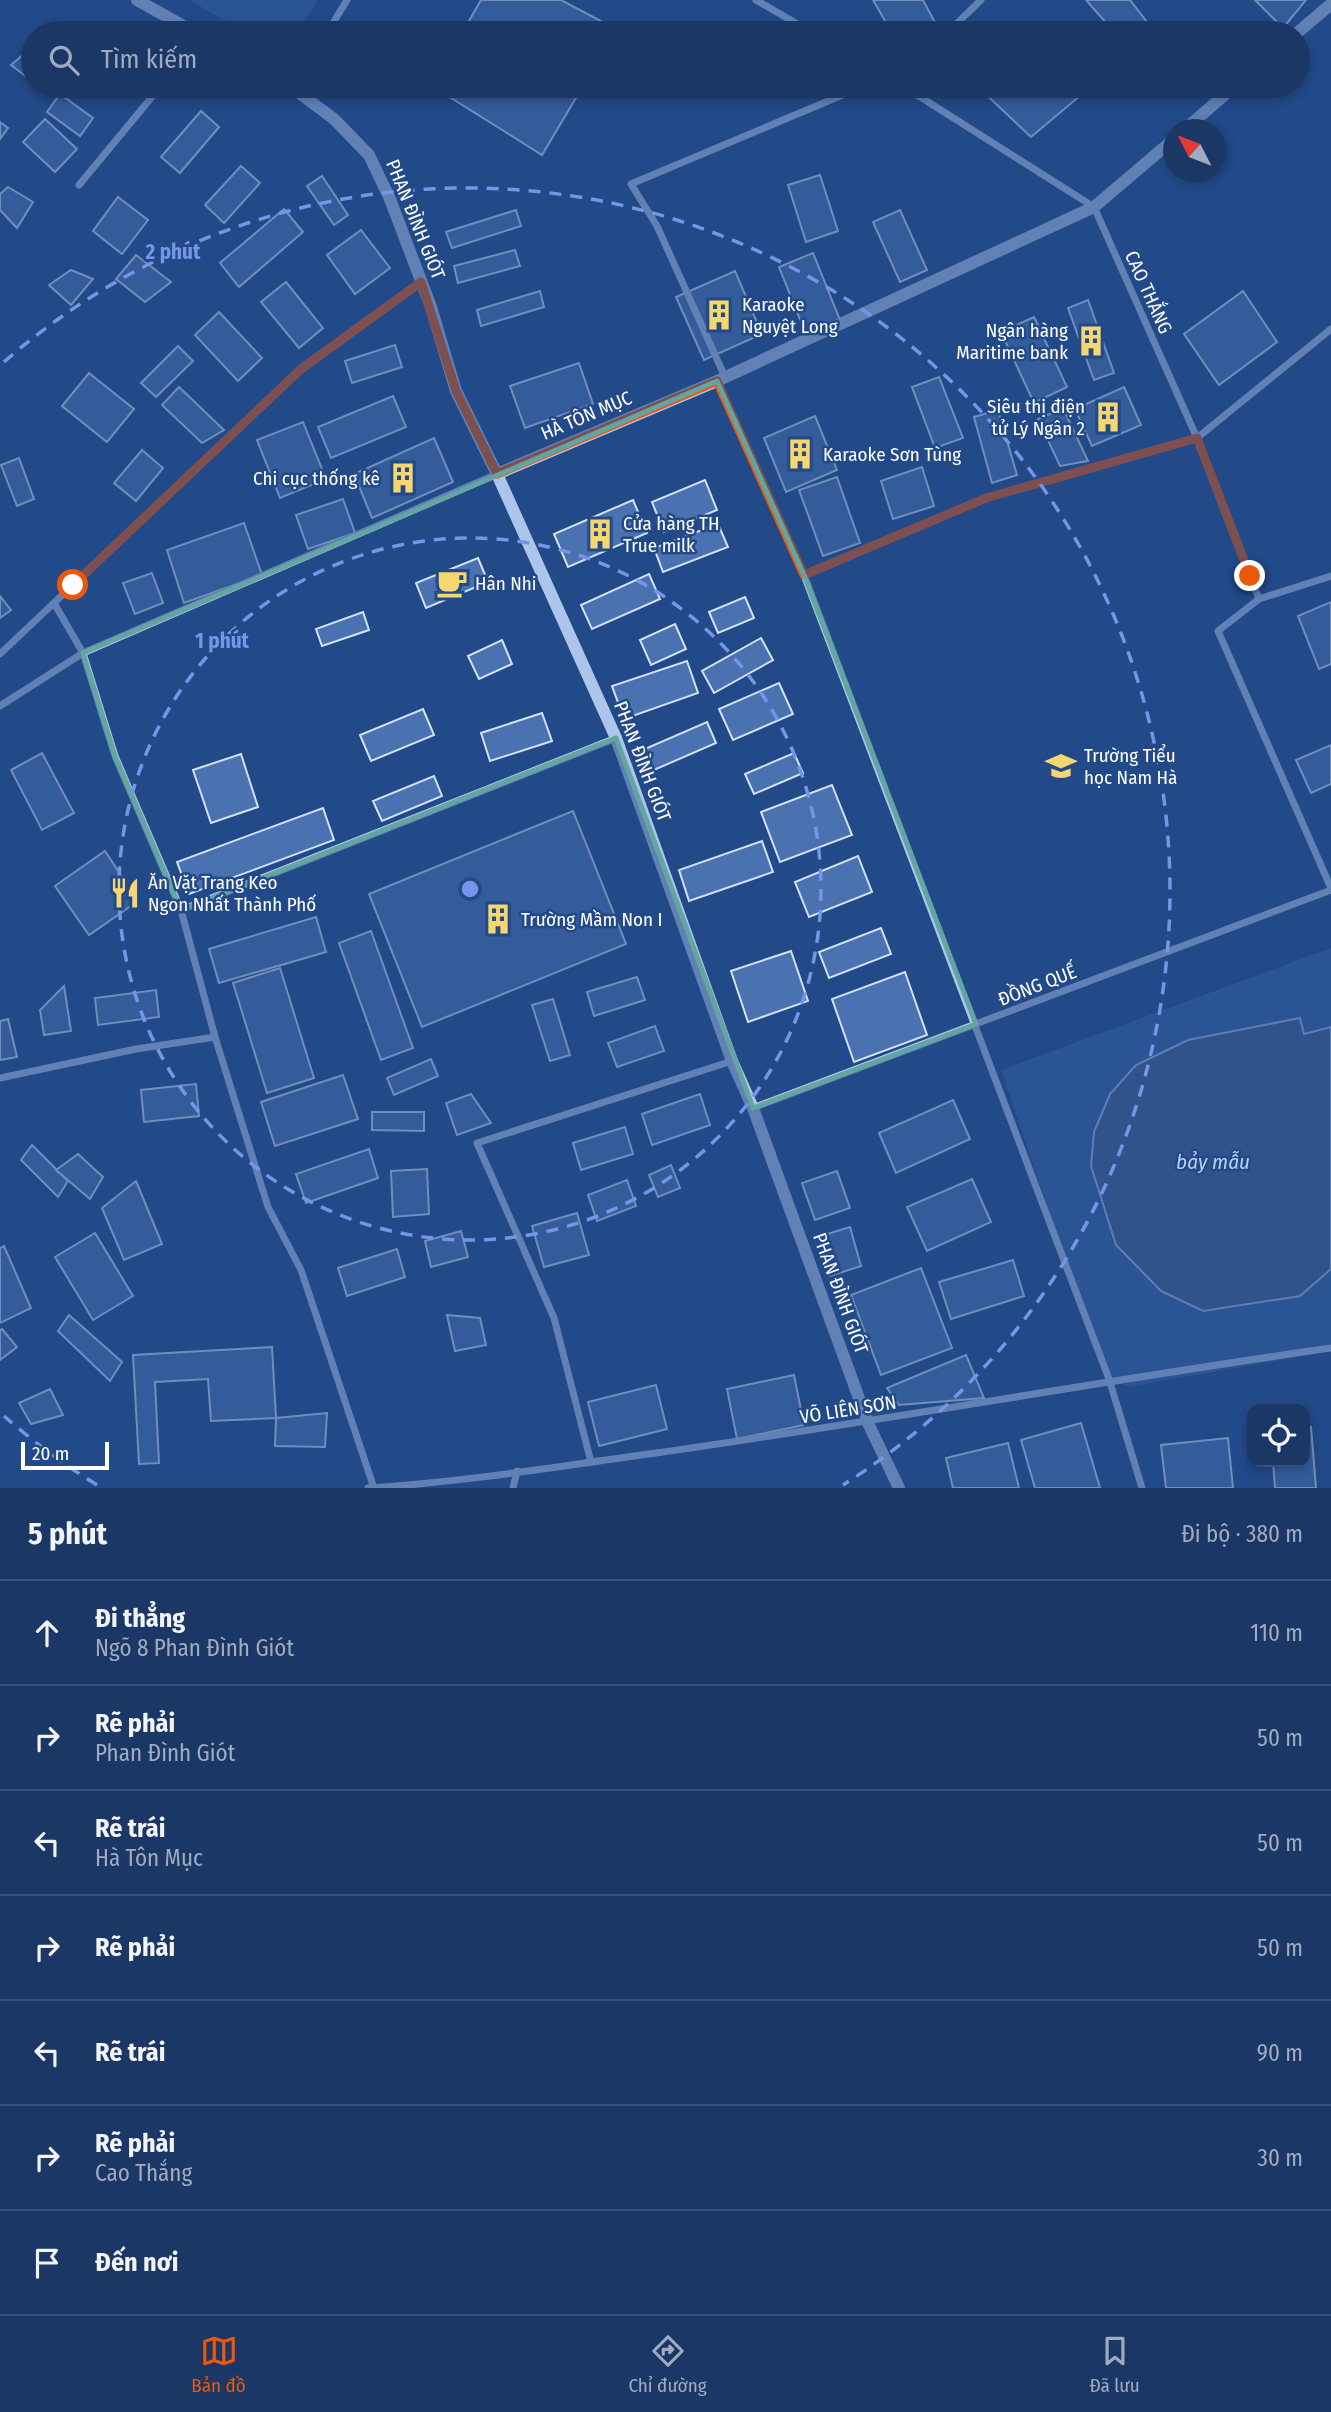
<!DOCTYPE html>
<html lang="vi">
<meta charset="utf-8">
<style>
body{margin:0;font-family:"Fira Sans Condensed",sans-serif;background:#233f6c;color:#f1f3f6}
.controls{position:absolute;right:21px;bottom:21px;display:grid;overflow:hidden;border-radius:14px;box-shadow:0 4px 10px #0003}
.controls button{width:63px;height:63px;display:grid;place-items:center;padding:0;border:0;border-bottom:2px solid #38517a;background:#1a3766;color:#f1f3f6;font:35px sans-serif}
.compass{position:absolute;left:1163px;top:119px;width:63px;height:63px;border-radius:50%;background:#1a3766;box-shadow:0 4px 10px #0003;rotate:312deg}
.scale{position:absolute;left:21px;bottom:18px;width:88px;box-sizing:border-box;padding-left:7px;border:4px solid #fff;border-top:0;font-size:19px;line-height:24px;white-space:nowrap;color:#fff;-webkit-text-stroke:5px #224988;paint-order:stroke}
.stop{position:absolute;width:21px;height:21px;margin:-16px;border:5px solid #ea580c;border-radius:50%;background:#fff}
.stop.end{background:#ea580c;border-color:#fff;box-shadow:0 2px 7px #0008}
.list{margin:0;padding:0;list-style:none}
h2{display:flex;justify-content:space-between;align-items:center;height:91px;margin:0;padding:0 28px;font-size:30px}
h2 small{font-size:23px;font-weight:400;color:#9facbf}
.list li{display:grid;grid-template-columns:46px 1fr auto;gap:21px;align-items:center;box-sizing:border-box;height:105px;padding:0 28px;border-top:2px solid #38517a}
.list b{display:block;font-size:26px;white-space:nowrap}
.list p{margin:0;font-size:23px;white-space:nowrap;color:#9facbf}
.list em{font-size:23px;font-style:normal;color:#9facbf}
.icon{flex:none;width:38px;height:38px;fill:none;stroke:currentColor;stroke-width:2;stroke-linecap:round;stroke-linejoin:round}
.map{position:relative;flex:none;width:1331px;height:1488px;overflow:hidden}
.search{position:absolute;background:#1a3766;box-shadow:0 4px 10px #0003;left:21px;right:21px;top:21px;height:77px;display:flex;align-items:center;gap:18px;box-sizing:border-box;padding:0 24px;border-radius:38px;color:#9facbf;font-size:26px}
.sheet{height:826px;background:#1a3766}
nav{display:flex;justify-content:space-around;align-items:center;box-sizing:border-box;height:98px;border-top:2px solid #38517a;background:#1a3766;font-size:19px;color:#9facbf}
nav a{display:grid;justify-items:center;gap:4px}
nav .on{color:#ea580c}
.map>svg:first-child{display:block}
</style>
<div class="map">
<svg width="1331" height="1488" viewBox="0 0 1331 1488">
<rect width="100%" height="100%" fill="#224988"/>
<!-- green -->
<g fill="#3662a5">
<path d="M189,0H317L298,33H247Z"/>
<path d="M1331,948V1351L1129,1387L1106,1378L1001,1070Z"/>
</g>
<!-- water -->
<path fill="#44608e" stroke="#a1bfeb" stroke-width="2" d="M1300,1018L1304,1034L1331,1027V1269L1300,1296L1203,1311L1161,1291L1116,1245L1091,1166L1094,1132L1110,1094L1136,1065L1188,1040Z"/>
<!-- building -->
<g fill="#4a72b0" stroke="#d1e1f8" stroke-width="2">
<path d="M481,0H561L616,29L614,33H462Z"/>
<path d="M873,0H923L940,32L892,33Z"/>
<path d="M1086,0H1130L1154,31L1115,33Z"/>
<path d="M1255,0H1306L1283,28Z"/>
<path d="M32,47H33V82L11,65Z"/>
<path d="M432,86H583L542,155Z"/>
<path d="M977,86H1072L1081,95L1031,137Z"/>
<path d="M60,94L93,118L80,136L47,112Z"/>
<path d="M201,111L219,127L180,173L161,157Z"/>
<path d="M45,119L77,149L55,172L23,142Z"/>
<path d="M0,122L8,128L0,139Z"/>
<path d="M241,166L260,183L224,223L205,205Z"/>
<path d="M820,175L838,231L806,242L788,185Z"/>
<path d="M322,176L348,215L334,225L307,186Z"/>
<path d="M8,187L33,202L17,228L0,210V194Z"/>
<path d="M118,197L148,220L122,254L93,231Z"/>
<path d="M284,209L303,232L239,287L220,263Z"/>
<path d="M516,210L521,226L452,248L446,232Z"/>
<path d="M900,210L927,270L900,282L873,222Z"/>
<path d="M361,230L390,268L355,294L327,255Z"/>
<path d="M515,250L520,266L458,283L454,266Z"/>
<path d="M813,253L840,320L806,334L779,267Z"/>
<path d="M136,255L171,282L145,302L116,279Z"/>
<path d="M71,270L93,279L71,305L49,285Z"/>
<path d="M735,271L762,334L704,360L676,297Z"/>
<path d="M286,282L323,328L299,348L261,302Z"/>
<path d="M540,291L544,307L481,326L477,310Z"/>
<path d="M1243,291L1277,342L1219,385L1184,334Z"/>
<path d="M1088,300L1114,373L1094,380L1068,308Z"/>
<path d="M219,312L262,358L238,381L195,335Z"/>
<path d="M1034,317L1067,387L1034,403L1001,332Z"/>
<path d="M395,345L402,367L352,383L345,361Z"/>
<path d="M178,346L193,361L156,397L141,383Z"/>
<path d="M579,363L593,404L525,428L510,386Z"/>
<path d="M89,373L134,409L107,442L62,406Z"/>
<path d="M939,377L963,438L935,448L912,387Z"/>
<path d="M179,387L224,430L202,443L162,405Z"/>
<path d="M1124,387L1141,425L1092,446L1075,409Z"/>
<path d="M393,396L406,427L331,458L318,427Z"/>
<path d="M1063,408L1088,461L1060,466L1038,419Z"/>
<path d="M998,410L1017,475L992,483L974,417Z"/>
<path d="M815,416L837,470L786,492L764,438Z"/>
<path d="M303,422L326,479L280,498L257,440Z"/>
<path d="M434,438L453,482L372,518L354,474Z"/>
<path d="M142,450L163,468L136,501L114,483Z"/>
<path d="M19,458L34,499L17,506L1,465Z"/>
<path d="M922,467L934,506L893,519L881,481Z"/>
<path d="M837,477L860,543L823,556L799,490Z"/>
<path d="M705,480L717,510L664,532L652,502Z"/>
<path d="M343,499L355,533L308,549L296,515Z"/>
<path d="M633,500L647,533L568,567L554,534Z"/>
<path d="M244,523L262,575L184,603L167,550Z"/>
<path d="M718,524L728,547L663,572L654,548Z"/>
<path d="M478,558L488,582L426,608L416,583Z"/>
<path d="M152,573L163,603L135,614L123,583Z"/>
<path d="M649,574L660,599L592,629L581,605Z"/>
<path d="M0,596L11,610L0,618Z"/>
<path d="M745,597L754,618L718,633L709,612Z"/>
<path d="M1331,602V664L1319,669L1298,616Z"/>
<path d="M363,612L369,630L322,646L316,629Z"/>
<path d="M675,624L686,649L651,665L640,640Z"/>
<path d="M761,638L773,660L714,693L702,671Z"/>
<path d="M502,640L512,664L479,679L468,656Z"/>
<path d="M687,661L698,693L624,719L612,686Z"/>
<path d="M779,683L793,714L733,740L719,709Z"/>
<path d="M423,709L434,735L371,761L360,735Z"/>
<path d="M542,713L552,741L490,761L481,733Z"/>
<path d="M707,722L716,743L647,773L638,752Z"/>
<path d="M1331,745V784L1311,793L1296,760Z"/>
<path d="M42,753L74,813L42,830L11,770Z"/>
<path d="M794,753L803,773L754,794L745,774Z"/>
<path d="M241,754L258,807L211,823L193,770Z"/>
<path d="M434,776L442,796L382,821L373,801Z"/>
<path d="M832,785L852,835L780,862L761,812Z"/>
<path d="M323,808L334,840L189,894L177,862Z"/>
<path d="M573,811L626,944L422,1027L369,894Z"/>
<path d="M762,841L773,872L689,901L679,870Z"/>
<path d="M105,851L138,901L89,935L55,886Z"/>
<path d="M858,856L872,892L809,917L795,882Z"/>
<path d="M316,917L326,952L219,983L209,949Z"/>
<path d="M881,928L891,954L829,978L819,952Z"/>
<path d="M371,931L413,1048L381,1060L339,943Z"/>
<path d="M791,951L808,1001L748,1022L731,971Z"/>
<path d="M280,968L314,1078L267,1093L233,983Z"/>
<path d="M905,972L927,1035L854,1062L832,999Z"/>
<path d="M637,977L645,1000L594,1016L587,992Z"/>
<path d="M64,986L71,1031L44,1035L40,1010Z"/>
<path d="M156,990L159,1017L98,1025L95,998Z"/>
<path d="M553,999L570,1055L550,1061L532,1005Z"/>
<path d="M8,1019L17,1057L0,1060V1021Z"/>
<path d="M655,1026L664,1051L617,1067L608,1043Z"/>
<path d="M431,1059L438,1076L394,1095L387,1078Z"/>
<path d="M343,1075L358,1119L275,1146L261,1102Z"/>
<path d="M196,1084L199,1116L144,1122L141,1090Z"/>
<path d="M471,1094L491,1123L457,1135L446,1103Z"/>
<path d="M700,1094L710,1125L652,1145L642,1114Z"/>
<path d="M953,1100L970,1139L896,1173L879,1133Z"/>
<path d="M372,1112H424V1131L372,1130Z"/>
<path d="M625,1127L633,1154L581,1170L573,1143Z"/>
<path d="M32,1145L68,1181L58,1197L21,1160Z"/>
<path d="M369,1149L378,1178L306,1203L296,1174Z"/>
<path d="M78,1154L103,1177L90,1199L56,1170Z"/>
<path d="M671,1165L680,1188L658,1197L649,1175Z"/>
<path d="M427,1169L429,1214L393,1217L391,1171Z"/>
<path d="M837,1171L850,1208L815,1220L802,1183Z"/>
<path d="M972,1179L991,1222L927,1251L907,1207Z"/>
<path d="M627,1180L636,1206L597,1221L588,1195Z"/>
<path d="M136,1181L162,1244L124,1260L102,1208Z"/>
<path d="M577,1213L589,1255L544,1267L532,1226Z"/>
<path d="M850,1227L861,1266L830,1276L818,1237Z"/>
<path d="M461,1231L468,1257L431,1267L425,1241Z"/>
<path d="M95,1233L133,1296L93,1320L55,1257Z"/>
<path d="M4,1246L31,1308L0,1323V1248Z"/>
<path d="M397,1249L405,1277L347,1296L338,1268Z"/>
<path d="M1013,1260L1024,1296L951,1319L939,1282Z"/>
<path d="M921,1268L952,1348L881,1375L851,1295Z"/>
<path d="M69,1315L122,1362L110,1381L58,1331Z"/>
<path d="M447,1315L480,1318L486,1345L455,1351Z"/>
<path d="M2,1329L17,1347L0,1360V1330Z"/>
<path d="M272,1347L276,1418L211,1421L208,1379L155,1382L159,1463L139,1464L133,1355Z"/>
<path d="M966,1355L984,1398L899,1405L887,1388Z"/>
<path d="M794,1375L804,1425L737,1439L727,1389Z"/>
<path d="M656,1385L667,1429L599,1446L588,1402Z"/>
<path d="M50,1389L63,1415L31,1424L19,1403Z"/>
<path d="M327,1413L325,1447L275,1446L276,1418Z"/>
<path d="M1081,1423L1100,1488H1035L1021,1440Z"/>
<path d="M1311,1427L1316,1488H1275L1273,1462H1305V1428Z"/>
<path d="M1228,1438L1233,1488H1166L1161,1445Z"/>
<path d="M1008,1443L1019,1488H953L946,1458Z"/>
</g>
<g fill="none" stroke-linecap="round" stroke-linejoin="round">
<!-- minor -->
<g stroke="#adc5ea" stroke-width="7">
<path d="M756,0L813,33"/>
<path d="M327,33L347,0"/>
<path d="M947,33L981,0"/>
<path d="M903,86L1094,207L1197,438L1259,599"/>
<path d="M79,185L161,86"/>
<path d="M725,377L657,226L631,184L864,86"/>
<path d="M717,381L804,575L1109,1379L1142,1488"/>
<path d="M804,575L986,498L1197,438L1331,329"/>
<path d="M1331,576L1259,599L1218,631L1331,888"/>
<path d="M54,603L83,653L115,756L181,910L215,1037L268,1207L301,1270L374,1488"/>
<path d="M0,654L301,369L421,282"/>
<path d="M0,706L83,653L497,474"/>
<path d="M181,910L616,738"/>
<path d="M0,1078L136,1049L215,1037"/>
<path d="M753,1108L1331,890"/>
<path d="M591,1462L554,1318L477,1143L732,1061"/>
<path d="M368,1488C464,1482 561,1466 656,1453C882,1421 1106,1380 1331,1348"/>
<path d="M513,1488L517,1471"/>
</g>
<!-- tertiary -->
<g stroke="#adc5ea" stroke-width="12">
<path d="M137,0L196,33"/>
<path d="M1297,33L1331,4"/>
<path d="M290,86L334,119L369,155L390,199L431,307L456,391L497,474L616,738L732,1061L753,1108L868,1423L899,1488"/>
<path d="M1184,130L1235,86"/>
<path d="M497,474L717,381L1094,207L1174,139"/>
</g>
</g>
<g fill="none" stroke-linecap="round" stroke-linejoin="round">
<!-- route -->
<path stroke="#ea580c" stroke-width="9" d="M73,585L301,369L421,282L456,391L497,474L717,381L804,575L986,498L1197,438L1250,576"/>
</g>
<!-- marked area -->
<path d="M0 0H1331V1488H0ZM717,381L804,575L976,1024L753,1108L616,738L181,910L115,756L83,653Z" fill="#224988" fill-opacity=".55" fill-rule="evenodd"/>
<path fill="none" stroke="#63a6a1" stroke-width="5" stroke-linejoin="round" d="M717,381L804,575L976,1024L753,1108L616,738L181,910L115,756L83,653Z"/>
<!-- distance rings -->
<g fill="none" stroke="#7795e8" stroke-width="3.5" stroke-dasharray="12 9">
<circle cx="470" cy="889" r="351"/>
<path d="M97 1485A703 703 0 0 1 4 1416M4 362A703 703 0 1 1 843 1485"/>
</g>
<!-- icons -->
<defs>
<g id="building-bare" transform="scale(2.415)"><path d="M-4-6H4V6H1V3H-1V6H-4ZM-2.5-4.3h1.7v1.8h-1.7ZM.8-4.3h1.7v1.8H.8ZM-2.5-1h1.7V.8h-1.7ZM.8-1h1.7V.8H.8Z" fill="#f6d76f" stroke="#224988" stroke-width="2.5" paint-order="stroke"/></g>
<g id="cafe-bare" transform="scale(2.415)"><path d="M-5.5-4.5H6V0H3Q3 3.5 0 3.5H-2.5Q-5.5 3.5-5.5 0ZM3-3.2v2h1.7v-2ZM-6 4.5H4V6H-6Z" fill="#f6d76f" stroke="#224988" stroke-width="2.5" paint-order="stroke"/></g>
<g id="school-bare" transform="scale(2.415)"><path d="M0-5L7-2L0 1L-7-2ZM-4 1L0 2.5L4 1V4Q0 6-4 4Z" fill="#f6d76f" stroke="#224988" stroke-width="2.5" paint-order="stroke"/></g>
<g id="restaurant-bare" transform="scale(2.415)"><path d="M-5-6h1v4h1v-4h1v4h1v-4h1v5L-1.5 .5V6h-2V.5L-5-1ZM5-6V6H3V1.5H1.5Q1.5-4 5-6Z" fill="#f6d76f" stroke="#224988" stroke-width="2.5" paint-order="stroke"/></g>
</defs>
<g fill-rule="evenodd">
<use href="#building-bare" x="719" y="315"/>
<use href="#building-bare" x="1091" y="341"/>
<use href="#building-bare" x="1108" y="417"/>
<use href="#building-bare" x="800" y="454"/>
<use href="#building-bare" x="403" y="478"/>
<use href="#building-bare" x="600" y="534"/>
<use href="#cafe-bare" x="452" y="583"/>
<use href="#school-bare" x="1061" y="766"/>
<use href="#restaurant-bare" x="125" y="893"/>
<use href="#building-bare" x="498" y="919"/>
</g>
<g text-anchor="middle" stroke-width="5" stroke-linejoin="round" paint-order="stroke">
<!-- street labels -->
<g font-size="19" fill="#fff" stroke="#224988">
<text transform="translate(416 219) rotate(68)" y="7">PHAN ĐÌNH GIÓT</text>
<text transform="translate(1149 292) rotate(66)" y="7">CAO THẮNG</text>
<text transform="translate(586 415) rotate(-23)" y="7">HÀ TÔN MỤC</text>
<text transform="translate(643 761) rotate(69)" y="7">PHAN ĐÌNH GIÓT</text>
<text transform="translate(1037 985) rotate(-21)" y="7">ĐỒNG QUẾ</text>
<text transform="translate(841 1293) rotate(70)" y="7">PHAN ĐÌNH GIÓT</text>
<text transform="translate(848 1409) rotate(-9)" y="7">VÕ LIÊN SƠN</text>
</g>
<!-- poi labels -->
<g font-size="19" fill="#fff" stroke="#224988" text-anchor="start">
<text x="742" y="311">Karaoke<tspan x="742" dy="22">Nguyệt Long</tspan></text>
<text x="1068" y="337" text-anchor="end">Ngân hàng<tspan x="1068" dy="22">Maritime bank</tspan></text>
<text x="1085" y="413" text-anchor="end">Siêu thị điện<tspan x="1085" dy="22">tử Lý Ngân 2</tspan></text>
<text x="823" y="461">Karaoke Sơn Tùng</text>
<text x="380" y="485" text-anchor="end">Chi cục thống kê</text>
<text x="623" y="530">Cửa hàng TH<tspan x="623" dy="22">True milk</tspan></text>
<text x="475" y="590">Hân Nhi</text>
<text x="1084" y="762">Trường Tiểu<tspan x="1084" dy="22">học Nam Hà</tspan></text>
<text x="148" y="889">Ăn Vặt Trang Keo<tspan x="148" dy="22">Ngon Nhất Thành Phố</tspan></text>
<text x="521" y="926">Trường Mầm Non I</text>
</g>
<!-- water labels -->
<g font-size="21" font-style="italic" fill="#b9cff1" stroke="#224988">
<text x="1213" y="1169">bảy mẫu</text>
</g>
</g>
<circle cx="470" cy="889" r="10" fill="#7795e8" stroke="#224988" stroke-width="3.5"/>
<g font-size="21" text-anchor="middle" font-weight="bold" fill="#7795e8" stroke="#224988" stroke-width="5" stroke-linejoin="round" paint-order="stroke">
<text x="173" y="259">2 phút</text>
<text x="222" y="648">1 phút</text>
</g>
</svg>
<div class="controls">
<button><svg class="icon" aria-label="locate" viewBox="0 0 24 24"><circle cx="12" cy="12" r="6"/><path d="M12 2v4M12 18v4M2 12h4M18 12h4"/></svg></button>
</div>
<svg class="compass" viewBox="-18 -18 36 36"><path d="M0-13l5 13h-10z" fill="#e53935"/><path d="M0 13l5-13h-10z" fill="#9facbf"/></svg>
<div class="scale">20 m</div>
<div class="stop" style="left:73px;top:585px"></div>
<div class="stop end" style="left:1250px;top:576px"></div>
<div class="search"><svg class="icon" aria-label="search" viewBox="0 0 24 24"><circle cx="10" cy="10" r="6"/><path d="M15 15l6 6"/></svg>Tìm kiếm</div>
</div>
<section class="sheet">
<h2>5 phút<small>Đi bộ · 380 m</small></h2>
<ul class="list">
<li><svg class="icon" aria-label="ahead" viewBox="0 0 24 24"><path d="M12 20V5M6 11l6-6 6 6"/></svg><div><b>Đi thẳng</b><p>Ngõ 8 Phan Đình Giót</p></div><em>110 m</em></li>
<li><svg class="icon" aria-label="right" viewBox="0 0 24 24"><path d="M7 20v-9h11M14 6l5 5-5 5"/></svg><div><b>Rẽ phải</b><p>Phan Đình Giót</p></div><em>50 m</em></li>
<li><svg class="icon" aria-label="left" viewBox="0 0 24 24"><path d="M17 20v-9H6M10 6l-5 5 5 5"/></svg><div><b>Rẽ trái</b><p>Hà Tôn Mục</p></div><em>50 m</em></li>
<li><svg class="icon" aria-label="right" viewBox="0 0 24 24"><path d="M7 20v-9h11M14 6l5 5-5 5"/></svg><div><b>Rẽ phải</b></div><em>50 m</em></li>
<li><svg class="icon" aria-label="left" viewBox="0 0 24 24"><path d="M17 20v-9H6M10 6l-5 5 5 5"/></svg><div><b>Rẽ trái</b></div><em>90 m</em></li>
<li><svg class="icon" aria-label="right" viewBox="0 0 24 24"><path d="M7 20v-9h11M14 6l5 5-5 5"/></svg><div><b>Rẽ phải</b><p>Cao Thắng</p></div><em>30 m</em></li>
<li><svg class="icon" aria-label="arrive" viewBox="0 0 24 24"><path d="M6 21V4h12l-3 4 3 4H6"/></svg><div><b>Đến nơi</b></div></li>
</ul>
</section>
<nav>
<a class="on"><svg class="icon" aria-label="map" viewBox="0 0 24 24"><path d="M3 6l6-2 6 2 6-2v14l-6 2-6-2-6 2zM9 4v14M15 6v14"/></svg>Bản đồ</a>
<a><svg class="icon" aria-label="directions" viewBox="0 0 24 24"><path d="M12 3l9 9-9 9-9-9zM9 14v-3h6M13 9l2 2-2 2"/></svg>Chỉ đường</a>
<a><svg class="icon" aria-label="saved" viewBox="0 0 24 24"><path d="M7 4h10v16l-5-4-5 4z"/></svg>Đã lưu</a>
</nav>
